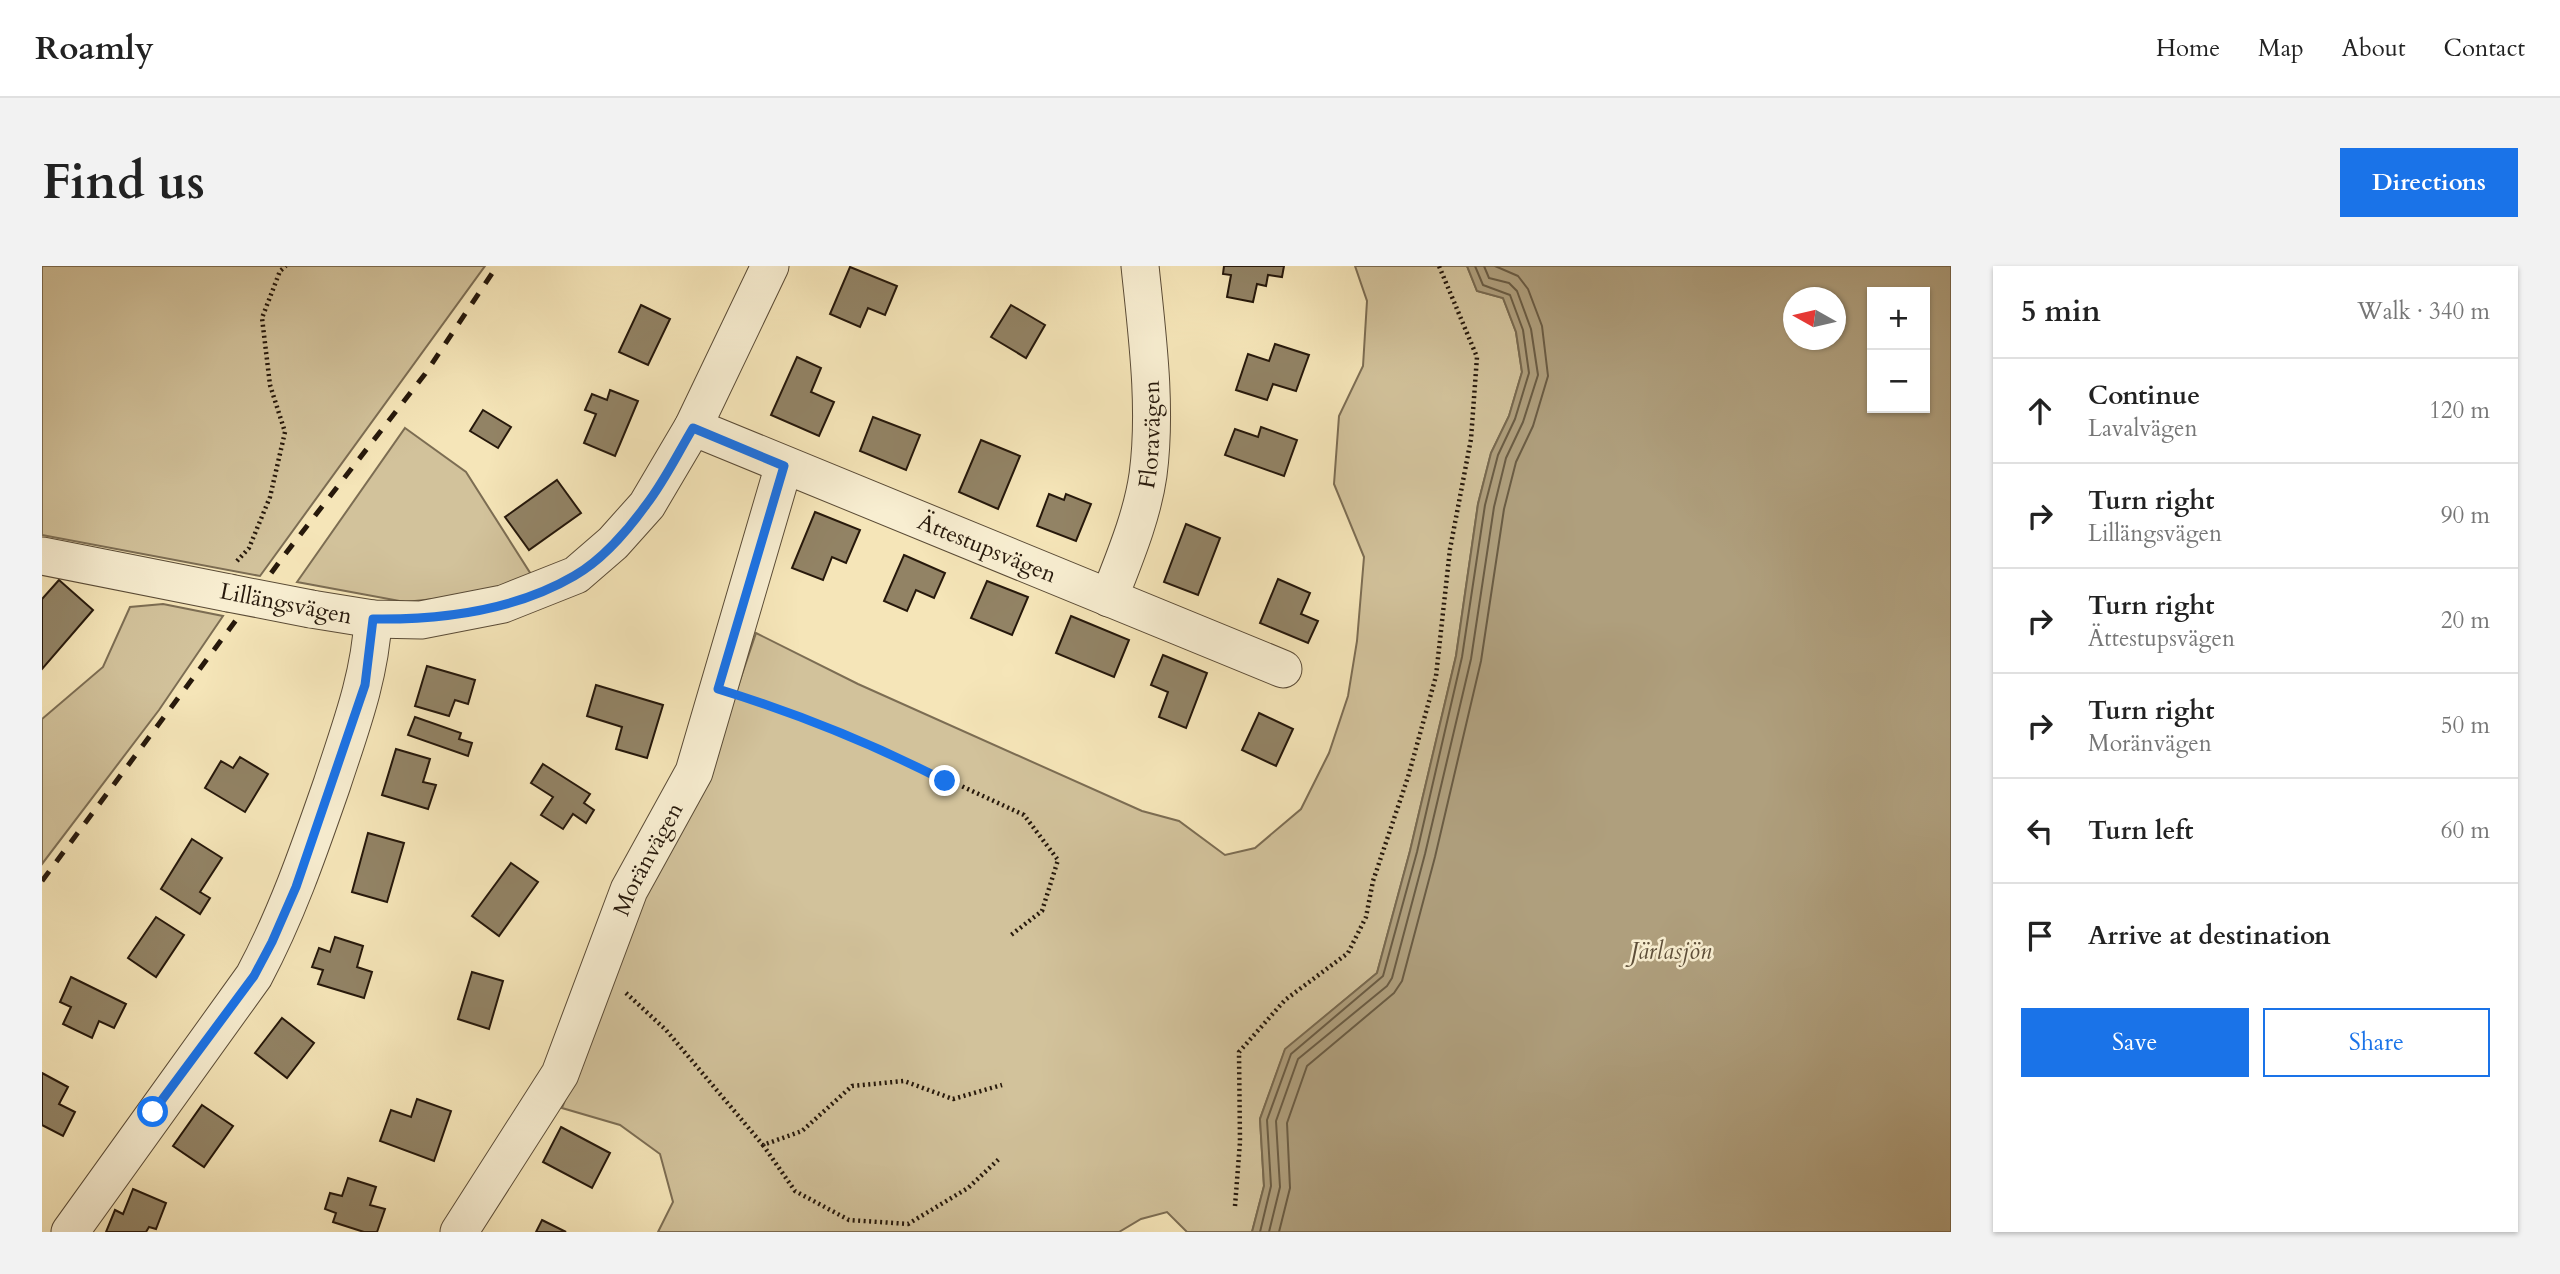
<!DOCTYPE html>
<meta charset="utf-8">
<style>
body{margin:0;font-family:Cardo,serif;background:#f2f2f2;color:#222}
.controls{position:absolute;right:21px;top:21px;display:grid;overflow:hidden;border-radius:0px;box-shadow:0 2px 5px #0004}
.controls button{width:63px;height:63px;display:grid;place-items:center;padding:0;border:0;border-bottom:2px solid #e0e0e0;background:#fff;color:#222;font:35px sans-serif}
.compass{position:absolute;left:1741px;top:21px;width:63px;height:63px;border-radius:50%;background:#fff;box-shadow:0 2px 5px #0004;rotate:278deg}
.stop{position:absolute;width:21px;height:21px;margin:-16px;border:5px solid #1a73e8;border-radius:50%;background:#fff}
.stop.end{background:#1a73e8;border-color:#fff;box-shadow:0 2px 7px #0008}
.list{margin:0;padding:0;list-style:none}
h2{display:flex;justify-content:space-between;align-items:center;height:91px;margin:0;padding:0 28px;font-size:30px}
h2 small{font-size:23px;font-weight:400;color:#767676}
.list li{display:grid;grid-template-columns:46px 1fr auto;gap:21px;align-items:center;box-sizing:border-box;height:105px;padding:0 28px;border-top:2px solid #e0e0e0}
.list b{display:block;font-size:26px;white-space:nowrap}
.list p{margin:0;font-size:23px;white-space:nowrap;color:#767676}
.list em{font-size:23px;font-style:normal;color:#767676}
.actions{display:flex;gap:14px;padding:21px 28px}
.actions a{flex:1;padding:16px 0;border:2px solid #1a73e8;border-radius:0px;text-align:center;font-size:24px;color:#1a73e8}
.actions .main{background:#1a73e8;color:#fff}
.icon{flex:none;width:38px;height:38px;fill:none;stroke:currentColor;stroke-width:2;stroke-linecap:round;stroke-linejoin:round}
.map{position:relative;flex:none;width:1909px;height:966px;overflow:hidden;border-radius:0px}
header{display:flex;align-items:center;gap:42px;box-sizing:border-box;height:98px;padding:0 35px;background:#fff;border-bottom:2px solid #e0e0e0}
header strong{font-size:33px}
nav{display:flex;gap:38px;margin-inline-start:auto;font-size:24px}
.intro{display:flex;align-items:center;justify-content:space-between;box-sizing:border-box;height:168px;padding:0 42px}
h1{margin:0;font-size:49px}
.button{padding:18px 32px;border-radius:0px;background:#1a73e8;color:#fff;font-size:24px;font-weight:700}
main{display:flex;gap:42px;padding:0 42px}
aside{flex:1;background:#fff;border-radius:0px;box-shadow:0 2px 5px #0004}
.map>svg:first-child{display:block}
</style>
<header>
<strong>Roamly</strong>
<nav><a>Home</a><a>Map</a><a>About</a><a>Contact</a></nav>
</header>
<div class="intro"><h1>Find us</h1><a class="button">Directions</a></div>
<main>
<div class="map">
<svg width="1909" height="966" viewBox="0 0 1909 966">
<rect width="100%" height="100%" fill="#f5e5b8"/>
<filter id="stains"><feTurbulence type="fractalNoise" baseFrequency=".00286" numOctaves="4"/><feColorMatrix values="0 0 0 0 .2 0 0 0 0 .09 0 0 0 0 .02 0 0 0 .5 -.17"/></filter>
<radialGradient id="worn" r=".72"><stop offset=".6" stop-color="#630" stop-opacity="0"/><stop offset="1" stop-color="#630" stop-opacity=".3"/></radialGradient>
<!-- green -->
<g fill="#d2c29b" stroke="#7c6d53" stroke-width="2">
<path d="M0,0H443L218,310L0,269Z"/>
<path d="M1313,0H1425L1435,25L1461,32L1474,66L1480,106L1467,150L1449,187L1436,238L1414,390L1368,585L1335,707L1243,784L1218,853L1222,920L1210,966H1145L1125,946L1099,953L1077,966H616L631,936L618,888L578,859L520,842L607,620L665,512L714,367L816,418L1100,545L1137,555L1183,589L1213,582L1259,543L1287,487L1306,430L1315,375L1322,291L1292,218L1297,150L1321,100L1325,35Z"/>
<path d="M363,162L424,206L492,313L431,329L363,336L255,316Z"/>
<path d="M121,338L181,350L117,444L0,598V453L61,401L88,341Z"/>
</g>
<!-- water -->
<path fill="#af9f7d" stroke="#78694f" stroke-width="2" fill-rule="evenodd" d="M1425,0H1909V966H1210L1222,920L1218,853L1243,783L1335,707L1368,585L1414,390L1436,238L1449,187L1467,150L1480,106L1474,66L1461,32L1435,25ZM1830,26H1883V142H1830ZM1752,32H1794V74H1752Z"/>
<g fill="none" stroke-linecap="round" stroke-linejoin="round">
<!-- shore -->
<g stroke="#6a5c44" stroke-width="2">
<path d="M1218,966L1229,920L1225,854L1249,788L1341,710L1375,586L1420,391L1443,239L1456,189L1473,153L1487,107L1481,64L1468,29L1441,19L1433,0"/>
<path d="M1227,966L1238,921L1234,855L1256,793L1345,720L1350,712L1383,588L1429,393L1452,241L1464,192L1481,156L1496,109L1489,63L1475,25L1467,17L1447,12L1442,0"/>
<path d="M1237,966L1248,922L1245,857L1265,800L1352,727L1360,715L1393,591L1439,395L1462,243L1474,196L1491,160L1506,110L1500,60L1486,23L1476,10L1453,0"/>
</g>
</g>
<!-- building -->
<g fill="#928365" stroke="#26180b" stroke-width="2">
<path d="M1182,0H1242L1240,11L1226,9L1224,20L1215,18L1211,36L1185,31L1189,9L1181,8Z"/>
<path d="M808,1L855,20L843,49L826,42L818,61L788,48Z"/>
<path d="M599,39L628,53L606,99L577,86Z"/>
<path d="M969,39L1003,59L984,92L949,71Z"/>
<path d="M1233,78L1267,89L1254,125L1231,118L1225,134L1194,124L1206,88L1227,95Z"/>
<path d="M755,91L779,102L769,126L792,136L777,170L729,149Z"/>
<path d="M568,124L596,135L573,190L542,177L554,148L543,144L550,128L565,134Z"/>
<path d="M441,144L469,161L456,182L428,165Z"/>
<path d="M831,151L878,169L864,204L818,185Z"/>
<path d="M1219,161L1255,174L1242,210L1183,189L1193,163L1216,171Z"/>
<path d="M939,174L978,190L956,243L917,226Z"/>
<path d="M515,214L539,247L487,284L463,251Z"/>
<path d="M1007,228L1022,234L1024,228L1049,238L1034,275L995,260Z"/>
<path d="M773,246L818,264L804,297L790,291L781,314L750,302Z"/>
<path d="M1144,258L1178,272L1156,329L1122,316Z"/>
<path d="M862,289L903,307L892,332L874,324L865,345L842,335Z"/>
<path d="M1236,313L1268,327L1259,348L1276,355L1266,377L1218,357Z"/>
<path d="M17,314L51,344L0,403V333Z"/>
<path d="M945,315L986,331L970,369L929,352Z"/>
<path d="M1029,350L1087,374L1072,411L1014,387Z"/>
<path d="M1121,389L1165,407L1144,462L1117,451L1126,426L1109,419Z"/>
<path d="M385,400L433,414L426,438L413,434L407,450L373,440Z"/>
<path d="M554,419L621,439L605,492L574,483L580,461L545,450Z"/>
<path d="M1217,447L1251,463L1234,500L1200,484Z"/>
<path d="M373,451L419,467L417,473L430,477L426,490L366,469Z"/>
<path d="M354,483L388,493L381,516L394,519L386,543L340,529Z"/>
<path d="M198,491L226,508L203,546L163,522L179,495L191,502Z"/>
<path d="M501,498L548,528L542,537L552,544L544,557L531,548L521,563L499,549L511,531L489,517Z"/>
<path d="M326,567L362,577L345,636L310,626Z"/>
<path d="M150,573L180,592L158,626L168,632L158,648L119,623Z"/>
<path d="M469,597L496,616L457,670L430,650Z"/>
<path d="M114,651L142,669L114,711L86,692Z"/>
<path d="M293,671L321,680L315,701L330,706L322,732L276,718L281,704L270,701L277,682L288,686Z"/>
<path d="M430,706L461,715L447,763L416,753Z"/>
<path d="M29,711L84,738L72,762L57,755L50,772L21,758L29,741L18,736Z"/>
<path d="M240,752L272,777L245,812L213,787Z"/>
<path d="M0,807L26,821L17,838L33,846L21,870L0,859Z"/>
<path d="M375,833L409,845L392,895L338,875L349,844L369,851Z"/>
<path d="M160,839L191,860L162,901L131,880Z"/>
<path d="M519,861L568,887L550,922L501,896Z"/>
<path d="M306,912L334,921L328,939L343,943L335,966H322L291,956L294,947L283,943L288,927L300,930Z"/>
<path d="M91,923L124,937L114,963L107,961L104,966H64L73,944L81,948Z"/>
<path d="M500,954L524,966H494Z"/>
</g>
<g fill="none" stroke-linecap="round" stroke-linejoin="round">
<!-- minor casing -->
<g stroke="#5a4b36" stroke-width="39">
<g id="minor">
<path id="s1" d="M651,161L1241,403"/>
<path d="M0,290L187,327"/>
<path id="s2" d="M1067,332C1082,293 1100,251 1106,209C1115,141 1105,68 1098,0"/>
<path d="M269,343L331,353L379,354L461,338L534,309L571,277L605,239L651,161L728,0"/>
<path d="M28,966L212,710C245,648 267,584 290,518C308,463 328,411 331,353"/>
<path id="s3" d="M417,966L518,808L587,624L652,506L742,199"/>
</g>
</g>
<!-- path -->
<g stroke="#26180b" stroke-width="4.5" stroke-dasharray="2 3.5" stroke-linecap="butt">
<path d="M195,295L207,282L228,231L243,166L228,119L220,52L238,5L244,0"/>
<path d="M707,432L850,488L982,549L1016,594L1000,645L969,669"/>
<path d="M584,727L624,764L721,879L760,865L810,820L862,815L911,833L960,819"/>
<path d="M721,879L753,925L807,954L866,958L926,922L957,893"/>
<path d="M1193,940L1198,876L1197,786L1243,734L1306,687L1324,651L1331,615L1366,511L1394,410L1408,283L1429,173L1435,91L1397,0"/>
</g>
<!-- minor -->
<use href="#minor" stroke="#f8eed1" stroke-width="37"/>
<!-- rail -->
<path stroke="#26180b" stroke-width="5" stroke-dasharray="12 12" stroke-linecap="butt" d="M0,615L244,287L383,108L455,0"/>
<!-- minor-bridge casing -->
<g stroke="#5a4b36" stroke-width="39" stroke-linecap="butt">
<path id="minor-bridge" d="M187,327L269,343"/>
</g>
<!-- minor-bridge -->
<use href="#minor-bridge" stroke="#f8eed1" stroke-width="37"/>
</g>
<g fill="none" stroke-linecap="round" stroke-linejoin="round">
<!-- route -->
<path stroke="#1a73e8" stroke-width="9" d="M111,846L212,710L230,676L254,621L323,419L331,353C399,354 472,345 532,310C559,295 586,264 604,239C622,216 636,187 651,162L742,200L676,423C754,447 831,478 903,515"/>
</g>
<g text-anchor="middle" stroke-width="5" stroke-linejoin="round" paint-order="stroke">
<!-- street labels -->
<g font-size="23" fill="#26180b" stroke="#f8eed1">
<text dy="8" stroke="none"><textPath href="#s2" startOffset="170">Floravägen</textPath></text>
<text dy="8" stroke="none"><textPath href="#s1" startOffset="318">Ättestupsvägen</textPath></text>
<text transform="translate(244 337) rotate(11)" y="8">Lillängsvägen</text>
<text dy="8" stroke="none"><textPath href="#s3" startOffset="420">Moränvägen</textPath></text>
</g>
<!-- water labels -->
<g font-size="24" font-style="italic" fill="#5d4e39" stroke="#f8eed1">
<text x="1629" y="693">Järlasjön</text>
</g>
</g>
<rect width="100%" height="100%" filter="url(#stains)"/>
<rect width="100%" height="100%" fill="url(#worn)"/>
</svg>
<div class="controls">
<button>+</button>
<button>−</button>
</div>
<svg class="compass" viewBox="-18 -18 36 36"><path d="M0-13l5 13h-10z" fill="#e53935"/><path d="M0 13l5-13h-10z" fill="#767676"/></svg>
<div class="stop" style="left:111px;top:846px"></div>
<div class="stop end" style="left:903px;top:515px"></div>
</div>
<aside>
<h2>5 min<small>Walk · 340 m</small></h2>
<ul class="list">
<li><svg class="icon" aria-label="ahead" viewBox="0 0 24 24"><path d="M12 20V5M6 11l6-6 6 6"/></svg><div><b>Continue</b><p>Lavalvägen</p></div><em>120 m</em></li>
<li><svg class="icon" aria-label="right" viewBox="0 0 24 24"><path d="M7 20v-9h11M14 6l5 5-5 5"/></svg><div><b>Turn right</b><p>Lillängsvägen</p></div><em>90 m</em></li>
<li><svg class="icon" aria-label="right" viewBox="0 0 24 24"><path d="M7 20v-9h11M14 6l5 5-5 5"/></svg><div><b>Turn right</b><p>Ättestupsvägen</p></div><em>20 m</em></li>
<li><svg class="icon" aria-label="right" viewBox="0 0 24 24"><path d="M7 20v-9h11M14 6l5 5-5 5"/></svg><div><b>Turn right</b><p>Moränvägen</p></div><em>50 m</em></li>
<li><svg class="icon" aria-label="left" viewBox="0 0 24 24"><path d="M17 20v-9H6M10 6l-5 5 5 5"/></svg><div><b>Turn left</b></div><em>60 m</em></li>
<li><svg class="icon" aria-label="arrive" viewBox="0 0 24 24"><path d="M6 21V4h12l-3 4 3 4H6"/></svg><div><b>Arrive at destination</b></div></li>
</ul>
<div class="actions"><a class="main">Save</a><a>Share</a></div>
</aside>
</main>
